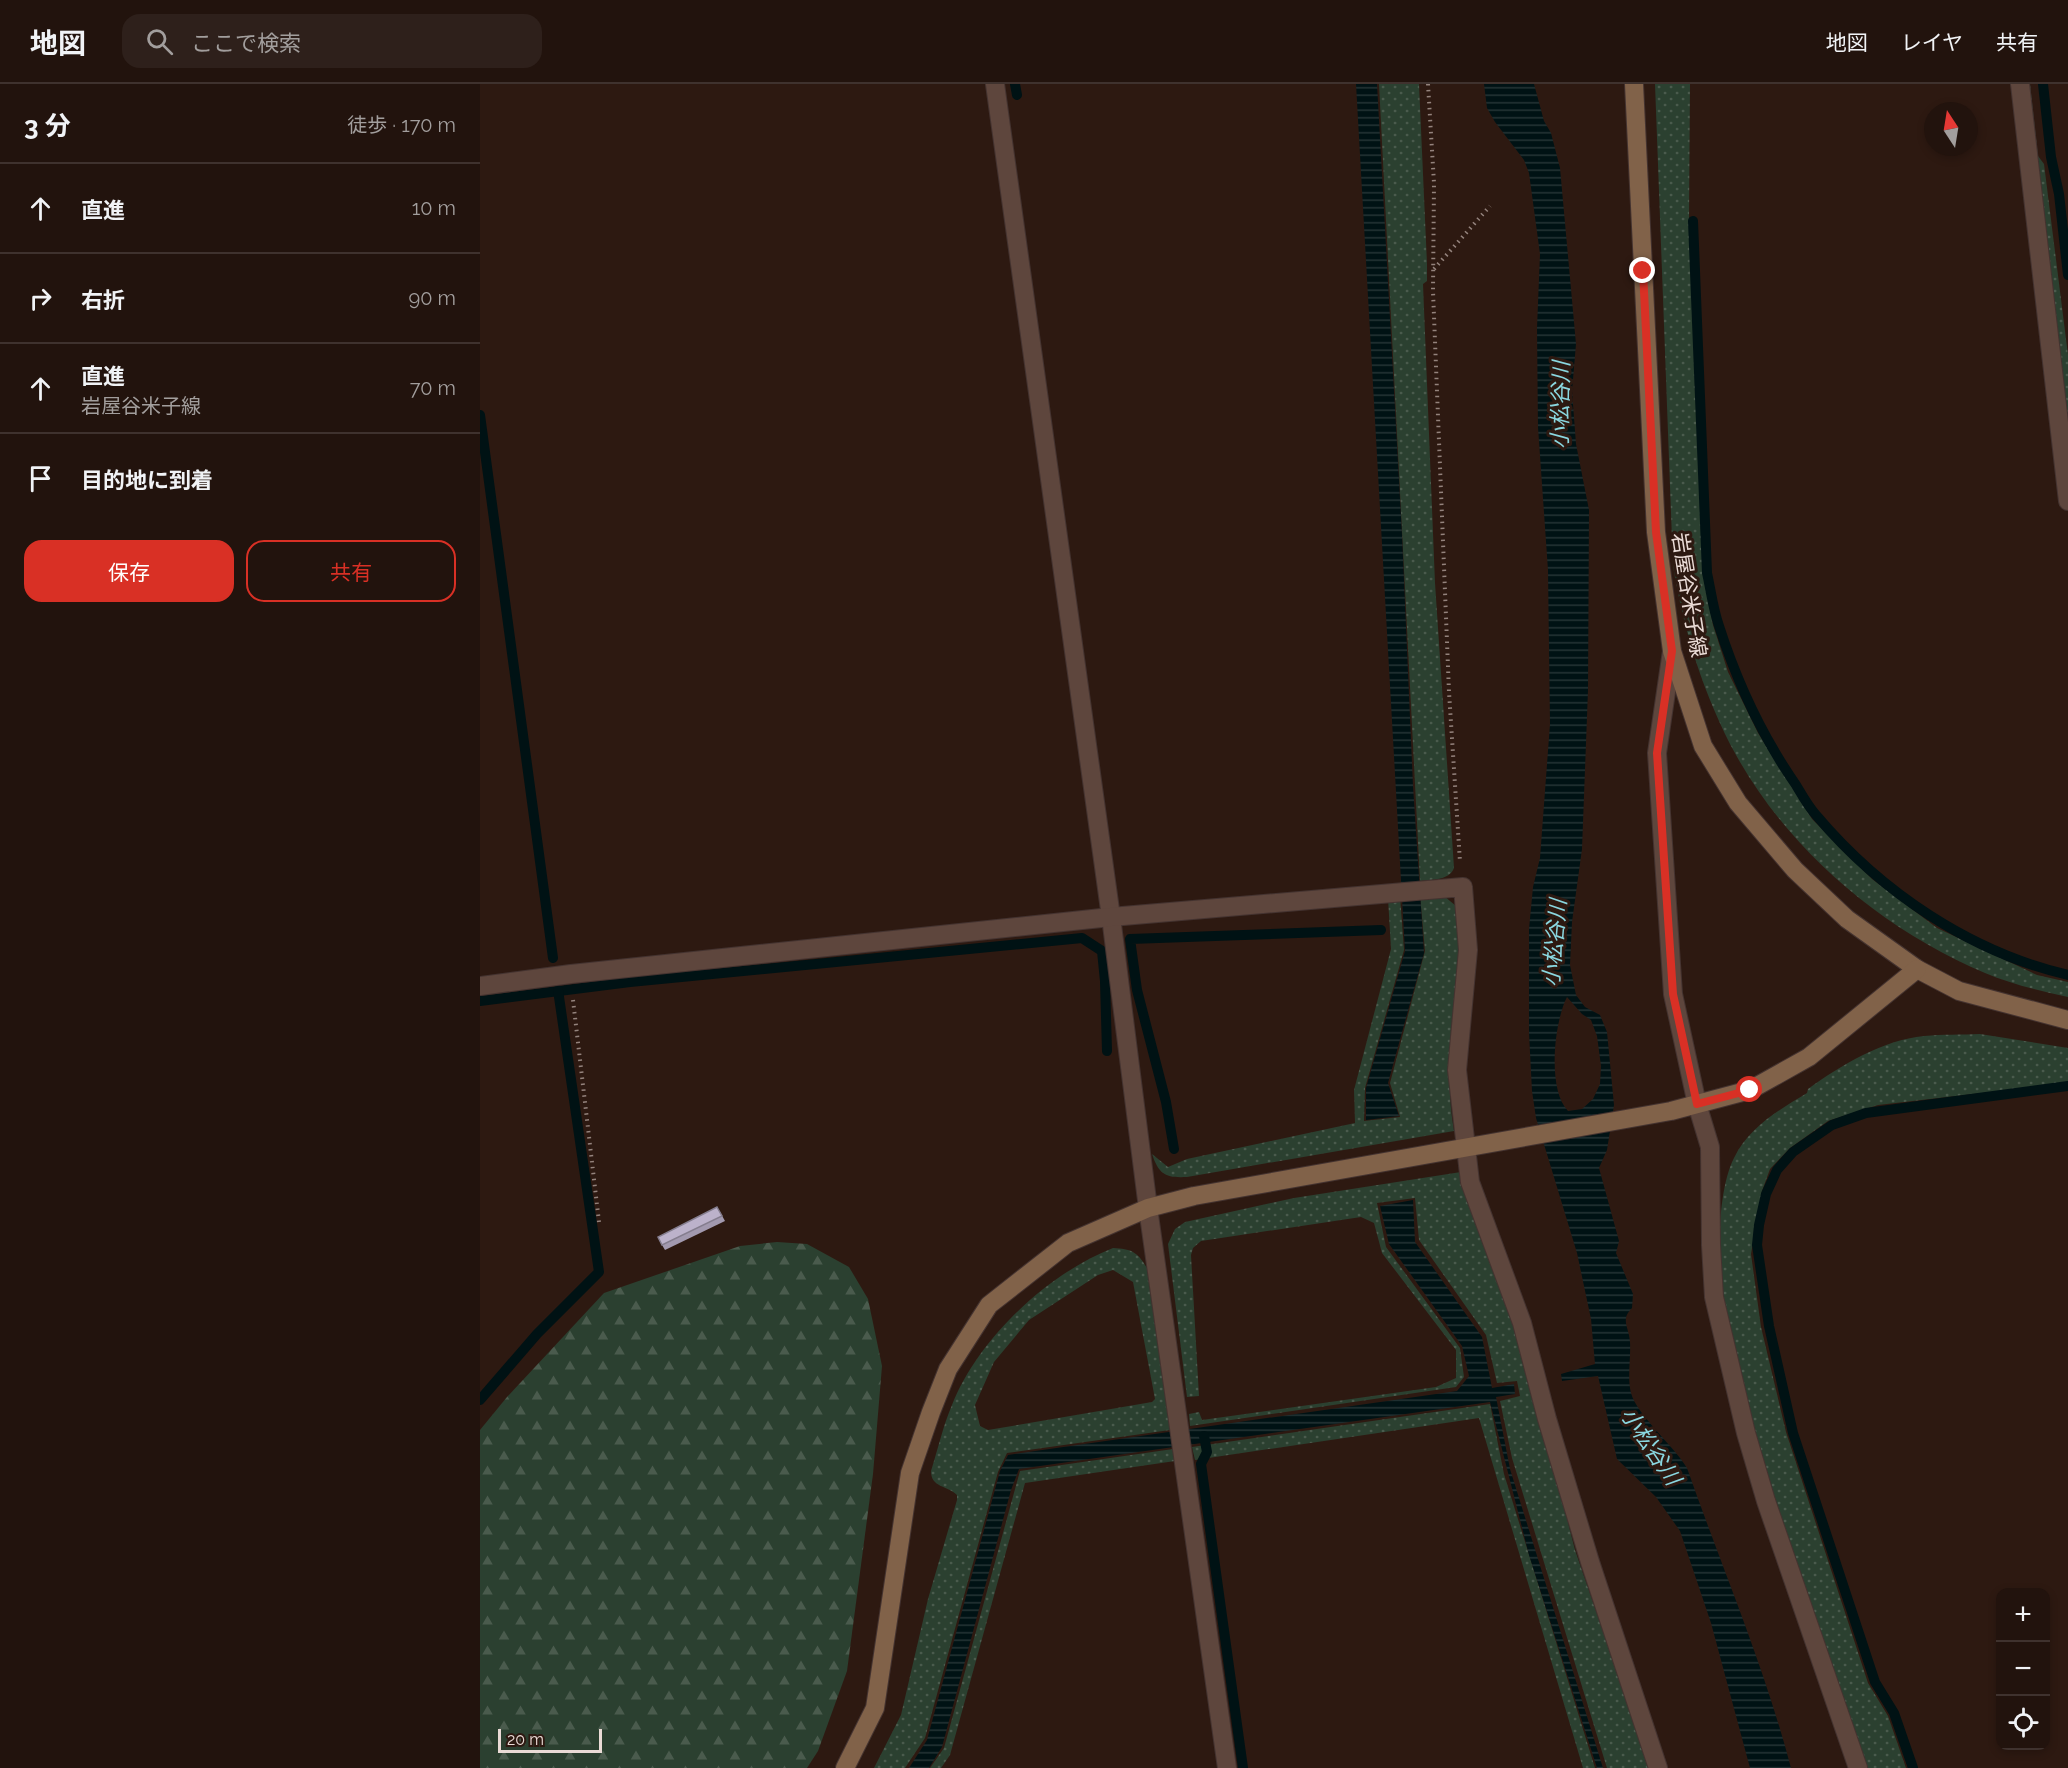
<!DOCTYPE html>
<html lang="ja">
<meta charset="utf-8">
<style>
body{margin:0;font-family:Raleway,"Noto Sans JP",sans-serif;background:#2e201b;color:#f1f3f6}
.controls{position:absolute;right:18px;bottom:18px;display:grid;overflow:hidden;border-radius:12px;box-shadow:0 3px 9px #0003}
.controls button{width:54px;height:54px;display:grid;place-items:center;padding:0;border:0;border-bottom:2px solid #3f322e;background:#22130d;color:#f1f3f6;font:30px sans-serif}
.compass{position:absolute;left:1444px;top:18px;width:54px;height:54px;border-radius:50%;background:#22130d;box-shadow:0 3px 9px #0003;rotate:348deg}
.scale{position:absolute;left:18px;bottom:15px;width:104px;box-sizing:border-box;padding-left:6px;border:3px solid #eadbd6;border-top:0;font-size:16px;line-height:21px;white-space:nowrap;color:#eadbd6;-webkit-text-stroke:4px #2d1911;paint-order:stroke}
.stop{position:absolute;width:18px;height:18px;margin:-14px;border:4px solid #d93025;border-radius:50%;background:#fff}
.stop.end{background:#d93025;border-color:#fff;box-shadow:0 2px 6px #0008}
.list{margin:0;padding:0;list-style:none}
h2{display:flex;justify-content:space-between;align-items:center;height:78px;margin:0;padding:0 24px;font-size:26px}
h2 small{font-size:20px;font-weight:400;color:#a29e9d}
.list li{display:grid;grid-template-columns:39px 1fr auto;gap:18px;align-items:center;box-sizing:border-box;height:90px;padding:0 24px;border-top:2px solid #3f322e}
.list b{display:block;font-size:22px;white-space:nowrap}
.list p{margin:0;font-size:20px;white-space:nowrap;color:#a29e9d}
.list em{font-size:20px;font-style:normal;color:#a29e9d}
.actions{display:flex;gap:12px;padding:18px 24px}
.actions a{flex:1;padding:14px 0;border:2px solid #d93025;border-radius:18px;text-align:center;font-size:21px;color:#d93025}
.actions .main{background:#d93025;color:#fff}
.icon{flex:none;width:33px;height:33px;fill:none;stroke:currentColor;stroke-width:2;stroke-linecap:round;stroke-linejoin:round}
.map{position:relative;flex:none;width:1588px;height:1684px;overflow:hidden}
header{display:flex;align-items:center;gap:36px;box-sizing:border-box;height:84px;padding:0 30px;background:#22130d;border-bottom:2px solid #3f322e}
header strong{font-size:28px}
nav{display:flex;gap:33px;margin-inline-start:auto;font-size:21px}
.search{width:420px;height:54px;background:#2e201b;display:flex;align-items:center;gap:15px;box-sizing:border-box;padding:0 21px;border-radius:18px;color:#a29e9d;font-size:22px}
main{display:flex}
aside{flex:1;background:#22130d}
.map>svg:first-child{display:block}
</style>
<header>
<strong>地図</strong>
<div class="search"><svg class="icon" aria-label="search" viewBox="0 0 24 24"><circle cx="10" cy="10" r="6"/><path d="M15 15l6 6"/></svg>ここで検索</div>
<nav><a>地図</a><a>レイヤ</a><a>共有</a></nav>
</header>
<main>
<aside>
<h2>3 分<small>徒歩 · 170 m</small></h2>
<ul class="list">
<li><svg class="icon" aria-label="ahead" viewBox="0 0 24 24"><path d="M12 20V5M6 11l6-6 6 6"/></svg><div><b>直進</b></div><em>10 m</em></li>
<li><svg class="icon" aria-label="right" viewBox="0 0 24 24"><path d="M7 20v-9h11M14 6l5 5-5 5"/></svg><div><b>右折</b></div><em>90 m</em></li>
<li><svg class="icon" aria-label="ahead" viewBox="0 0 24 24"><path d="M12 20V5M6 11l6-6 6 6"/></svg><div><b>直進</b><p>岩屋谷米子線</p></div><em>70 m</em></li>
<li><svg class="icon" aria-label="arrive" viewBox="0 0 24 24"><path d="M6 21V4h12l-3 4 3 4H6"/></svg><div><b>目的地に到着</b></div></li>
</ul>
<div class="actions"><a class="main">保存</a><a>共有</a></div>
</aside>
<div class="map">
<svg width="1588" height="1684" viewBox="0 0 1588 1684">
<defs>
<pattern id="grass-dots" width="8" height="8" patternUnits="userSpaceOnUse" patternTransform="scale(1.5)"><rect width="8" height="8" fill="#2b4030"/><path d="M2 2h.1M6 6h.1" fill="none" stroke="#4a5b4d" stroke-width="1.8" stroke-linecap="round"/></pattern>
<pattern id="forest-firs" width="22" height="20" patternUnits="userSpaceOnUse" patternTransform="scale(1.5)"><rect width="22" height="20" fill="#2b4030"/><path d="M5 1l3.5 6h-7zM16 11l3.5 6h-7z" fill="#4a5b4d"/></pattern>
<pattern id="water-rules" width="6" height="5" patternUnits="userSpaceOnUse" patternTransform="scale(1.5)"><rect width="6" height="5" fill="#001214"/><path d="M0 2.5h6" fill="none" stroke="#253435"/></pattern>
</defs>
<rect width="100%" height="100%" fill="#2d1911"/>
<!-- grass -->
<g fill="url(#grass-dots)" fill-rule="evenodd">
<path d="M899,0H939L947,180V197L943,200L955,499L974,784C969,797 952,795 940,797Z"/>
<path d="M1175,0H1210L1209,135L1223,488L1233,541L1248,588L1278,649L1332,735L1392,795L1457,844L1557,891L1588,898V913C1560,907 1531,900 1505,889C1403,846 1310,768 1256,671C1224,612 1204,548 1193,482Z"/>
<path d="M1546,0H1550L1558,72L1564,80L1588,271V361Z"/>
<path d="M940,811L964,812L976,822C978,837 981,853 980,868C977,928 963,987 974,1047L707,1093C686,1094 679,1091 672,1070L688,1083L707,1075L875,1039L874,1006L911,865L908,814L920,812L924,866L885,1004L884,1037L920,1033L910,999L945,867Z"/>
<path d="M1500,950L1588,964V999L1398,1021L1348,1037L1310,1064L1290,1085L1282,1107L1271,1170L1281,1243L1306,1348L1388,1599L1408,1632L1426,1684H1388C1343,1570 1302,1454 1271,1336C1260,1294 1247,1251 1242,1208C1237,1173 1238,1105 1254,1074C1269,1043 1299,1026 1327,1009L1328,1005C1361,981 1403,956 1444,952C1463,950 1481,951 1500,950Z"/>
<path d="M981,1088L1038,1242L1095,1466L1170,1684H1127L1032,1374L1020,1317L1040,1312L1037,1297L1017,1299L1006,1251L939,1156L935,1114L897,1119L906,1163L980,1264L984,1293L976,1303L710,1342L709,1330L719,1328L722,1336L956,1303L976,1294V1266L902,1169L894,1139L881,1133L721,1157L713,1164L711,1171L719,1312L707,1313L688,1160L695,1145L705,1138L814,1114Z"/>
<path d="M633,1164C651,1165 657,1167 667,1184L690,1346L527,1369L518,1388L445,1654L425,1684H394L421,1631L448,1515L477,1416V1411C467,1401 451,1404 451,1387C458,1365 463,1342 472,1321C498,1255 567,1190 633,1164ZM633,1186L653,1198L675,1315L672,1318L508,1346L500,1342L495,1321L514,1278L549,1236L618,1191Z"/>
<path d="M1010,1320L1024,1390L1115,1684H1103L999,1334L715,1376L712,1363Z"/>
<path d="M693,1365L695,1377L545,1399L470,1671L461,1684H450L464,1664L540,1387Z"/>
</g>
<!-- forest -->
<path fill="url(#forest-firs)" d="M297,1158L327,1160L369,1183L388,1215L402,1282L393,1390L367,1587L338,1667L327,1684H0V1346L27,1313L124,1209L260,1162Z"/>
<!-- water -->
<g fill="url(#water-rules)" fill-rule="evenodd">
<path d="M876,0H897L922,451L933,702L944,869L908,999L919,1032L886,1036V1004L925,867Z"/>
<path d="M1004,0H1054L1064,37L1071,49L1080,84L1096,260L1092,307L1096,360L1109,426L1108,606L1102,765L1092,838L1090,881L1096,911L1105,923L1120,931L1127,948L1134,1021L1127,1066L1119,1084L1139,1157L1136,1169L1153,1210L1152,1224C1140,1236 1149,1243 1150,1258C1151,1275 1147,1293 1151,1309C1157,1331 1194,1362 1207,1384C1242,1484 1284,1581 1311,1684H1270L1231,1539L1200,1447L1176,1413L1137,1375L1118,1292L1082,1297L1081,1290L1115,1280L1111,1235L1097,1169L1056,1034L1052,1007L1049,949V845L1053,803L1060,774L1070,640L1068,486L1058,343L1057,244L1060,170L1049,89L1044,76L1015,38L1007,24ZM1087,913L1102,930L1111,936L1117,952L1121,982L1120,1000L1113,1015L1102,1025L1088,1027C1067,1006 1074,938 1087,913Z"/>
<path d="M933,1116L935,1158L1002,1253L1012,1304L1034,1300L1035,1310L1016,1313L1030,1385L1123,1684H1117L1049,1471L1010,1318L539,1385L531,1406L462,1663L449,1684H429L447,1656L520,1387L528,1371L977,1307L989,1292L982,1262L909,1160L900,1122Z"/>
</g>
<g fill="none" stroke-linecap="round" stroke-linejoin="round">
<!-- stream -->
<g stroke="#001214" stroke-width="10">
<path d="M535,0L537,11"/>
<path d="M1563,0L1571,73L1579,110L1588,191"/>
<path d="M1213,137L1227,489C1231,507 1233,525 1239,542C1257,598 1282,652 1316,701C1322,711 1328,722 1336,731C1401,808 1490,868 1588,891"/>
<path d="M0,331L73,874"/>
<path d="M0,917L150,898L602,854L622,867L625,897L627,967"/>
<path d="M694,1065L686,1018L657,906L650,855L901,846"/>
<path d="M0,1316L57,1250L119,1188L78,906"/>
<path d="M724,1352L727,1368L721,1380L763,1684"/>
<path d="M1433,1684L1414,1629L1395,1598L1313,1349L1289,1242L1277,1161L1279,1141L1286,1110L1297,1086L1313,1068L1352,1041L1386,1029L1588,1002"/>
</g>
<!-- street casing -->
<g stroke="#443330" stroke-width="20">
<g id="street">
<path d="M515,0L631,833L668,1124L747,1684"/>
<path d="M1540,0L1588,417"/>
<path d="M1192,567L1177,669L1193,910L1217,1020L1230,1063L1231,1161L1234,1213L1266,1349L1286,1417L1378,1684"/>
<path d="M0,902L91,890L631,833L983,803L988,866L977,986L990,1098L1042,1239L1067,1335L1110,1478L1178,1684"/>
</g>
</g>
<!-- secondary casing -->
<g stroke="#443330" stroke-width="20">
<g id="secondary">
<path d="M1154,0L1176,448L1192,567L1223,662L1258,719L1315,786L1367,835L1437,885L1479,907L1588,936"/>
<path d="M365,1684L395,1624L430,1389L451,1328L468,1285L509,1221L588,1159L668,1124L714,1112L1191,1027L1270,1006L1329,973L1437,885"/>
</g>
</g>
<!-- path -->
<g stroke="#94837d" stroke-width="4" stroke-dasharray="1.5 4.5" stroke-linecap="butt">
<path d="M948,0L954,99L953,207L969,608L980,778"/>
<path d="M954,185L1010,122"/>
<path d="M93,916L119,1138"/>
</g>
<!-- street -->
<use href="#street" stroke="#5e463d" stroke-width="18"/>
<!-- secondary -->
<use href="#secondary" stroke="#816249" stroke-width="18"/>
</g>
<!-- wall -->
<path fill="#a299af" d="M240,1128L245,1137L185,1166L182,1161Z"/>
<!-- building -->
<path fill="#bcb2cb" stroke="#847d8e" stroke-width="1.5" d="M237,1123L242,1132L182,1161L178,1153Z"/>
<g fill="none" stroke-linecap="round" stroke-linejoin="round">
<!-- route -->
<path stroke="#d93025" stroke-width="8" d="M1163,187L1176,448L1192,567L1177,669L1193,910L1217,1020L1270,1006"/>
</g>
<g text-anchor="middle" stroke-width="6" stroke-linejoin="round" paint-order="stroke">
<!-- street labels -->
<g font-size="21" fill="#eadbd6" stroke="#2d1911">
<text transform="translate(1209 511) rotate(81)" y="7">岩屋谷米子線</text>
</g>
<!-- water labels -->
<g font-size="22" font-style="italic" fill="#8ad7e0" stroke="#2d1911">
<text transform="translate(1080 321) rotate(-89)" y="8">小松谷川</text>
<text transform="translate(1074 859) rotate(-85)" y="8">小松谷川</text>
<text transform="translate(1171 1362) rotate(56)" y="8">小松谷川</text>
</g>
</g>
</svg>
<div class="controls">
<button>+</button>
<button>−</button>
<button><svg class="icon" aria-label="locate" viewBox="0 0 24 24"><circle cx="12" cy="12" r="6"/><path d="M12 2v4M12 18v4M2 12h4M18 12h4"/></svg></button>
</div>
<svg class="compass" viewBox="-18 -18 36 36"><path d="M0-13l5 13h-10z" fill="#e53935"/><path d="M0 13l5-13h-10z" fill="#a29e9d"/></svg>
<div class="scale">20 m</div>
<div class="stop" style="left:1270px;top:1006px"></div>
<div class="stop end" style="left:1163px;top:187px"></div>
</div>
</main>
